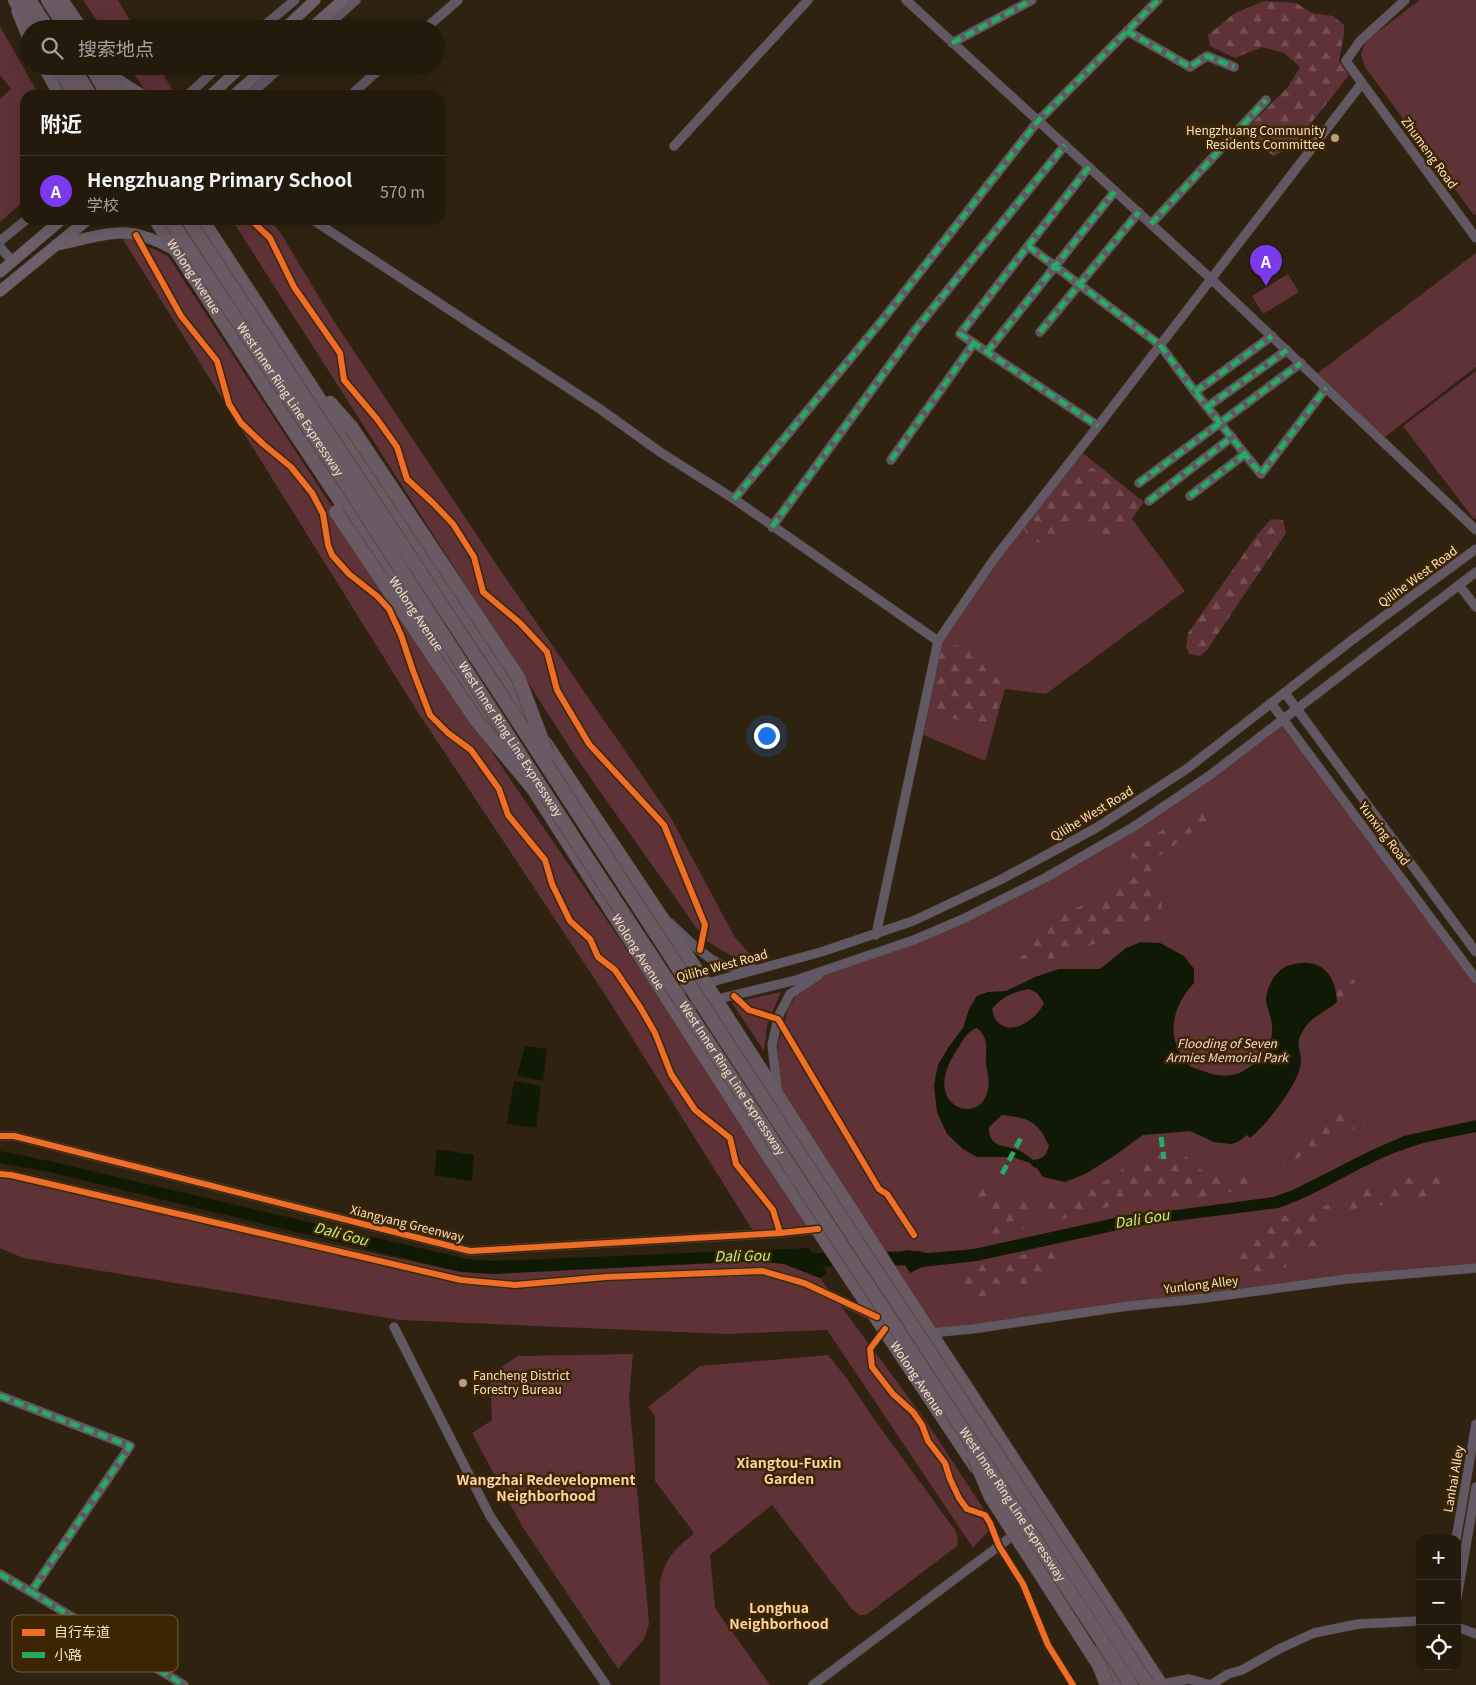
<!DOCTYPE html>
<html lang="zh">
<meta charset="utf-8">
<style>
body{margin:0;font-family:Georgia,"Noto Sans SC",serif;background:#2b2315;color:#f1f3f6}
.controls{position:absolute;right:15px;bottom:15px;display:grid;overflow:hidden;border-radius:10px;box-shadow:0 5px 20px #0002}
.controls button{width:45px;height:45px;display:grid;place-items:center;padding:0;border:0;border-bottom:1px solid #40382d;background:#231a0c;color:#f1f3f6;font:25px sans-serif}
.you{position:absolute;left:766px;top:735px;width:18px;height:18px;margin:-12px;border:4px solid #fff;border-radius:50%;background:#1a73e8;box-shadow:0 0 0 8px #1a73e833}
.badge{display:grid;place-items:center;width:32px;height:32px;border-radius:50%;background:#7c3aed;color:#fff;font-size:16px;font-weight:700}
.pin{position:absolute;translate:-50% -41px;filter:drop-shadow(0 1px 2px #0008)}
.pin::after{content:'';position:absolute;top:26px;width:18px;height:15px;background:inherit;clip-path:polygon(0 0,100% 0,50% 100%)}
.list{margin:0;padding:0;list-style:none}
h2{display:flex;justify-content:space-between;align-items:center;height:65px;margin:0;padding:0 20px;font-size:21px}
h2 small{font-size:16px;font-weight:400;color:#a3a19d}
.list li{display:grid;grid-template-columns:32px 1fr auto;gap:15px;align-items:center;box-sizing:border-box;height:70px;padding:0 20px;border-top:1px solid #40382d}
.list b{display:block;font-size:19px;white-space:nowrap}
.list p{margin:0;font-size:16px;white-space:nowrap;color:#a3a19d}
.list em{font-size:16px;font-style:normal;color:#a3a19d}
.icon{flex:none;width:28px;height:28px;fill:none;stroke:currentColor;stroke-width:2;stroke-linecap:round;stroke-linejoin:round}
.map{position:relative;flex:none;width:1476px;height:1685px;overflow:hidden}
.search{position:absolute;background:#231a0c;box-shadow:0 5px 20px #0002;left:20px;top:20px;width:425px;height:55px;display:flex;align-items:center;gap:12px;box-sizing:border-box;padding:0 18px;border-radius:28px;color:#a3a19d;font-size:19px}
.panel{position:absolute;background:#231a0c;box-shadow:0 5px 20px #0002;left:20px;top:90px;width:425px;height:135px;border-radius:15px}
.map>svg:first-child{display:block}
</style>
<div class="map">
<svg width="1476" height="1685" viewBox="0 0 1476 1685">
<defs>
<pattern id="forest-firs" width="22" height="20" patternUnits="userSpaceOnUse" patternTransform="scale(1.25)"><rect width="22" height="20" fill="#5e3236"/><path d="M5 1l3.5 6h-7zM16 11l3.5 6h-7z" fill="#764f51"/></pattern>
</defs>
<rect width="100%" height="100%" fill="#2f2210"/>
<!-- green -->
<g fill="#5e3236">
<path d="M83,0H118L135,29H103Z"/>
<path d="M1420,0H1476V215L1473,214L1365,67L1361,54L1366,41Z"/>
<path d="M0,26L39,95H25V200L0,222V99L11,89L0,75Z"/>
<path d="M129,66H158L176,95H148Z"/>
<path d="M232,220H270L280,232L333,320L503,574L670,816L734,936L758,963L730,955L705,940L575,756Z"/>
<path d="M119,233L168,256L502,767L818,1229L755,1234L606,996L419,714Z"/>
<path d="M1476,253V367L1381,440L1314,376Z"/>
<path d="M1288,274L1299,292L1263,314L1252,296Z"/>
<path d="M1476,371V519L1473,518L1403,426Z"/>
<path d="M1079,450L1144,502L1132,519L1185,591L1046,694L1005,689L985,761L919,733L938,641Z"/>
<path d="M1283,719L1476,979V1268L930,1333L779,1099L778,1044L788,1009L798,992L825,971L963,919L1135,826Z"/>
<path d="M781,992L767,1025L764,1051L732,1003Z"/>
<path d="M0,1174L11,1175L461,1272L756,1261L784,1264L820,1278L926,1421L994,1525L973,1548L827,1330L726,1334L400,1320L23,1258L0,1248Z"/>
<path d="M633,1354L629,1398L649,1624L644,1639L618,1669L522,1526L472,1433L492,1420L490,1375L518,1356Z"/>
<path d="M828,1355L845,1376L874,1419L955,1530L958,1538L957,1546L866,1615H859L852,1609L772,1505L710,1555L715,1608L770,1685H660V1582C665,1557 676,1549 694,1533L655,1481V1416L648,1407L700,1366Z"/>
</g>
<!-- forest -->
<g fill="url(#forest-firs)">
<path d="M1264,1L1296,3L1312,13L1333,16L1344,25V35L1339,61L1349,75L1294,145L1274,156L1247,138L1248,127L1288,87L1300,67L1284,53L1262,47L1235,58L1210,46L1208,35L1235,13Z"/>
<path d="M1093,468L1134,500L1137,508L1115,537L1107,540L1085,520L1075,523L1062,544L1051,548L1029,538L1024,529L1073,469Z"/>
<path d="M1271,519L1283,520L1286,533L1207,650L1200,656L1190,654L1186,648L1188,633L1257,535Z"/>
<path d="M955,645L971,648L1002,666L1007,676L993,722L984,727L932,713L928,707L938,660L941,650Z"/>
<path d="M1205,811L1210,817L1208,822L1153,860L1152,870L1144,876L1161,894L1162,914L1146,921L1122,935L1119,934L1071,953L1018,969L1014,965L1013,959L1027,954L1021,938L1140,873L1129,853L1164,829Z"/>
<path d="M1354,979L1360,998L1353,1003L1337,1002L1335,986Z"/>
<path d="M1348,1111L1360,1115L1365,1120L1362,1125L1333,1138L1284,1166L1279,1162L1283,1153C1298,1150 1308,1143 1310,1127L1322,1119Z"/>
<path d="M1162,1145C1184,1146 1189,1164 1206,1173C1215,1179 1223,1173 1232,1173C1244,1173 1254,1180 1264,1186L1203,1197L1170,1198L1119,1204L1056,1221L1046,1202C1062,1198 1081,1195 1095,1187C1119,1174 1138,1156 1162,1145Z"/>
<path d="M1425,1173L1449,1174L1428,1199L1344,1210L1334,1220L1333,1224L1317,1227L1319,1248L1292,1250V1259L1287,1267L1261,1273L1249,1274L1240,1266C1238,1249 1248,1236 1258,1222L1300,1212L1306,1214L1368,1187L1380,1189L1402,1180Z"/>
<path d="M976,1185C994,1196 1014,1202 1035,1202L1031,1227L975,1238L972,1223L991,1221L975,1204Z"/>
<path d="M1048,1249L1056,1255V1267L1026,1286L993,1293L970,1302L961,1295L959,1285L968,1264L991,1262Z"/>
</g>
<!-- water -->
<g fill="#101903" fill-rule="evenodd">
<path d="M1141,942L1160,943L1184,956L1194,969V983C1176,1002 1165,1031 1182,1055C1185,1059 1187,1064 1191,1067C1196,1069 1201,1070 1206,1072C1216,1076 1227,1077 1239,1073C1257,1065 1274,1047 1272,1026C1272,1018 1267,1009 1266,1000C1266,988 1275,971 1287,966C1318,955 1336,972 1337,1002C1327,1011 1311,1017 1304,1029C1294,1045 1301,1047 1301,1062C1300,1082 1266,1126 1250,1138L1247,1135L1238,1142L1231,1144L1214,1142L1190,1131L1143,1135L1111,1158L1085,1174L1065,1182L1043,1177L1036,1167L1035,1168L1030,1163L1013,1157H977L963,1149L947,1134L937,1112L934,1085L938,1065L948,1048L963,1028L969,1009L977,996L988,992L1006,991L1035,977L1059,969H1100L1126,948ZM1029,989L1037,993L1044,1003C1038,1018 1010,1039 996,1020C994,1018 993,1012 992,1009C1002,996 1014,992 1029,989ZM977,1028C992,1041 983,1052 987,1070C1001,1132 915,1115 955,1053C961,1044 966,1031 977,1028ZM1002,1115C1029,1118 1038,1121 1049,1146C1046,1156 1043,1159 1033,1160C1029,1157 1024,1153 1020,1151C1005,1144 988,1149 989,1127Z"/>
<path d="M525,1046L547,1049L543,1081L517,1076Z"/>
<path d="M514,1081L541,1086L536,1128L507,1124Z"/>
<path d="M1476,1120V1132C1454,1137 1429,1140 1408,1148C1362,1163 1323,1193 1278,1208L1136,1226L977,1261L922,1267L910,1273L898,1253L906,1250L928,1253L974,1249L1133,1214L1176,1210L1273,1197L1293,1190L1370,1151L1404,1136Z"/>
<path d="M437,1149L474,1155L472,1181L434,1175Z"/>
<path d="M0,1151L49,1161L466,1259L494,1261L808,1248L827,1273L820,1278L784,1264L756,1261L493,1274L461,1272L49,1172L0,1163Z"/>
</g>
<g fill="none" stroke-linecap="round" stroke-linejoin="round">
<!-- river -->
<g stroke="#101903" stroke-width="14">
<path d="M800,1258L814,1260L848,1259"/>
<path d="M872,1259L918,1258"/>
</g>
<!-- minor casing -->
<g stroke="#493c2c" stroke-width="10">
<g id="minor">
<path d="M906,0L1210,278L1476,530"/>
<path d="M260,29L295,0"/>
<path d="M324,29L356,0"/>
<path d="M425,29L458,0"/>
<path d="M1127,31L1190,67L1207,56L1234,67"/>
<path d="M952,43L1032,0"/>
<path d="M1362,83L1476,238"/>
<path d="M188,95L219,66"/>
<path d="M250,95L282,66"/>
<path d="M351,95L383,66"/>
<path d="M674,146L808,0"/>
<path d="M1089,167L960,334L1098,426"/>
<path d="M313,220L600,409L660,452L734,499L938,641"/>
<path d="M1151,224L1266,100"/>
<path d="M0,241L26,220"/>
<path d="M1028,246L1160,345L1195,392L1261,474L1326,388"/>
<path d="M0,247L12,261"/>
<path d="M1040,332L1139,212"/>
<path d="M987,352L1115,191"/>
<path d="M1195,392L1272,336"/>
<path d="M1207,407L1287,350"/>
<path d="M891,460L974,343"/>
<path d="M1139,483L1301,363"/>
<path d="M1190,496L1245,454"/>
<path d="M734,499L884,318L1038,121L1158,0"/>
<path d="M1149,501L1232,437"/>
<path d="M772,527L916,329L1065,145"/>
<path d="M1459,585L1476,607"/>
<path d="M1285,693L1476,952"/>
<path d="M1271,703L1476,979"/>
<path d="M670,923C684,936 703,956 720,964C729,968 742,968 752,967"/>
<path d="M876,935L938,641L994,559L1098,426L1362,83L1346,61L1360,41L1405,0"/>
<path d="M671,993L821,952L913,921L1000,880L1096,828L1188,768L1352,640L1476,549"/>
<path d="M681,1008L796,980L914,940L963,919L1045,878L1135,826L1209,776L1476,572"/>
<path d="M778,1094L772,1045L779,1015L790,994L818,976"/>
<path d="M0,1136H14L470,1251L780,1233L818,1229"/>
<path d="M0,1174L11,1175L461,1280L515,1285L606,1277L762,1271L804,1283L874,1316"/>
<path d="M394,1327L490,1516L606,1685"/>
<path d="M930,1333L972,1329L1128,1306L1197,1299L1346,1279L1476,1268"/>
<path d="M0,1396L130,1446L31,1592L184,1685"/>
<path d="M1456,1539L1476,1424"/>
<path d="M0,1574L31,1592"/>
<path d="M1457,1598L1476,1487"/>
<path d="M1457,1627L1476,1634"/>
<path d="M1167,1683L1189,1679L1211,1685L1228,1674L1242,1670L1281,1648L1314,1633L1358,1624L1420,1621"/>
<path d="M813,1685L1019,1531"/>
</g>
</g>
<!-- major casing -->
<g stroke="#493c2c" stroke-width="12">
<g id="major">
<path d="M17,11L29,41"/>
<path d="M284,29L315,0"/>
<path d="M310,29L343,0"/>
<path d="M43,66L59,95"/>
<path d="M112,76L142,95"/>
<path d="M211,95L242,66"/>
<path d="M234,95L267,66"/>
<path d="M56,245C74,242 102,233 119,233C138,232 159,241 175,250"/>
<path d="M0,272L61,220"/>
<path d="M0,291L87,220"/>
</g>
</g>
<!-- highway casing -->
<g stroke="#493c2c" stroke-width="15">
<g id="highway">
<path d="M15,0L33,29"/>
<path d="M29,0L48,29"/>
<path d="M48,0L67,29"/>
<path d="M61,0L81,29"/>
<path d="M57,66L75,95"/>
<path d="M72,66L90,95"/>
<path d="M91,66L108,95"/>
<path d="M106,66L123,95"/>
<path id="s1" d="M156,220L198,283L281,412L504,746"/>
<path d="M202,220L533,726"/>
<path d="M330,403L351,427"/>
<path d="M545,743L705,983L914,1308L1161,1685"/>
<path id="s2" d="M529,782L764,1149L976,1467"/>
<path d="M1097,1653L1120,1685"/>
</g>
</g>
<!-- minor -->
<use href="#minor" stroke="#625863" stroke-width="9"/>
<!-- major -->
<use href="#major" stroke="#6c5e6a" stroke-width="11"/>
<!-- highway -->
<use href="#highway" stroke="#6a5a64" stroke-width="14"/>
<!-- highway-bridge casing -->
<g stroke="#493c2c" stroke-width="15" stroke-linecap="butt">
<g id="highway-bridge">
<path id="s3" d="M170,220L341,476L577,843L1131,1685"/>
<path d="M188,220L497,689L787,1135L1148,1685"/>
<path d="M351,427L518,677L548,756"/>
<path d="M336,512L477,721L536,792"/>
<path d="M973,1455L991,1497L1099,1665L1107,1685"/>
</g>
</g>
<!-- highway-bridge -->
<use href="#highway-bridge" stroke="#6a5a64" stroke-width="14"/>
<!-- quiet -->
<g stroke="#26ab63" stroke-width="5" stroke-dasharray="10 5" stroke-linecap="butt">
<path d="M1127,31L1190,67L1207,56L1234,67"/>
<path d="M952,43L1032,0"/>
<path d="M1089,167L960,334L1098,426"/>
<path d="M1151,224L1266,100"/>
<path d="M1028,246L1160,345L1195,392L1261,474L1326,388"/>
<path d="M1040,332L1139,212"/>
<path d="M987,352L1115,191"/>
<path d="M1195,392L1272,336"/>
<path d="M1207,407L1287,350"/>
<path d="M891,460L974,343"/>
<path d="M1139,483L1301,363"/>
<path d="M1190,496L1245,454"/>
<path d="M734,499L884,318L1038,121L1158,0"/>
<path d="M1149,501L1232,437"/>
<path d="M772,527L916,329L1065,145"/>
<path d="M1161,1137L1164,1159"/>
<path d="M1002,1174L1022,1136"/>
<path d="M0,1396L130,1446L31,1592L184,1685"/>
<path d="M0,1574L31,1592"/>
</g>
<!-- cycleway casing -->
<g stroke="#3c2503" stroke-width="9">
<g id="cycleway">
<path d="M251,220L270,238L294,287L340,353L344,380L377,419L397,447L407,479L433,503L453,524L474,557L483,592L520,623L547,652L557,690L589,744L664,825L705,925L700,950"/>
<path d="M136,235L181,316L217,361L229,404L241,423L263,444L291,467L312,493L323,514L328,545L332,555L349,574L377,596L389,609L401,635L413,671L430,715L448,733L471,750L499,789L508,815L545,860L552,884L570,921L590,939L598,957L615,970L640,1007L655,1033L671,1074L695,1110L730,1138L736,1164L773,1210L780,1233"/>
<path d="M734,996L749,1010L778,1019L879,1189L887,1194L914,1235"/>
<path d="M0,1136H14L470,1251L780,1233L818,1229"/>
<path d="M0,1174L11,1175L461,1280L515,1285L606,1277L762,1271L804,1283L877,1317"/>
<path d="M885,1329L870,1349L872,1367L893,1394L913,1412L922,1425L928,1441L945,1463L950,1479L959,1498L967,1509L985,1515L990,1523L999,1546L1023,1584L1048,1645L1073,1685"/>
</g>
</g>
<!-- cycleway -->
<use href="#cycleway" stroke="#ee6e29" stroke-width="6"/>
</g>
<!-- markers -->
<g fill="#b49f85" stroke="#3c2503" stroke-width="2">
<circle cx="1335" cy="138" r="5"/>
<circle cx="463" cy="1383" r="5"/>
</g>
<g text-anchor="middle" stroke-width="5" stroke-linejoin="round" paint-order="stroke">
<!-- poi labels -->
<g font-size="12" fill="#fce2c4" stroke="#3c2503" text-anchor="end">
<text x="1325" y="135">Hengzhuang Community<tspan x="1325" dy="14">Residents Committee</tspan></text>
<text x="473" y="1380" text-anchor="start">Fancheng District<tspan x="473" dy="14">Forestry Bureau</tspan></text>
</g>
<!-- street labels -->
<g font-size="12" fill="#fce2c4" stroke="#3c2503">
<text transform="translate(1429 153) rotate(54)" y="4">Zhumeng Road</text>
<text dy="4" stroke="none"><textPath href="#s1" startOffset="68">Wolong Avenue</textPath></text>
<text dy="4" stroke="none"><textPath href="#s3" startOffset="216">West Inner Ring Line Expressway</textPath></text>
<text transform="translate(1418 577) rotate(-36)" y="4">Qilihe West Road</text>
<text dy="4" stroke="none"><textPath href="#s1" startOffset="472">Wolong Avenue</textPath></text>
<text dy="4" stroke="none"><textPath href="#s3" startOffset="621">West Inner Ring Line Expressway</textPath></text>
<text transform="translate(1092 814) rotate(-31)" y="4">Qilihe West Road</text>
<text transform="translate(1384 834) rotate(53)" y="4">Yunxing Road</text>
<text dy="4" stroke="none"><textPath href="#s2" startOffset="202">Wolong Avenue</textPath></text>
<text transform="translate(722 966) rotate(-15)" y="4">Qilihe West Road</text>
<text dy="4" stroke="none"><textPath href="#s3" startOffset="1026">West Inner Ring Line Expressway</textPath></text>
<text transform="translate(407 1224) rotate(14)" y="4">Xiangyang Greenway</text>
<text transform="translate(1201 1285) rotate(-7)" y="4">Yunlong Alley</text>
<text dy="4" stroke="none"><textPath href="#s2" startOffset="712">Wolong Avenue</textPath></text>
<text transform="translate(1454 1479) rotate(-80)" y="4">Lanhai Alley</text>
<text dy="4" stroke="none"><textPath href="#s3" startOffset="1536">West Inner Ring Line Expressway</textPath></text>
</g>
<!-- park labels -->
<g font-size="12" font-style="italic" fill="#f4dadd" stroke="#3c2503">
<text x="1227" y="1048">Flooding of Seven<tspan x="1227" dy="14">Armies Memorial Park</tspan></text>
</g>
<!-- water labels -->
<g font-size="14" font-style="italic" fill="#bbf187" stroke="#3c2503">
<text transform="translate(1142 1219) rotate(-9)" y="5">Dali Gou</text>
<text transform="translate(341 1234) rotate(15)" y="5">Dali Gou</text>
<text transform="translate(742 1256) rotate(-1)" y="5">Dali Gou</text>
</g>
<!-- neighbourhood labels -->
<g font-size="14" font-weight="bold" fill="#fed4a4" stroke="#3c2503">
<text x="789" y="1468">Xiangtou-Fuxin<tspan x="789" dy="16">Garden</tspan></text>
<text x="546" y="1485">Wangzhai Redevelopment<tspan x="546" dy="16">Neighborhood</tspan></text>
<text x="779" y="1613">Longhua<tspan x="779" dy="16">Neighborhood</tspan></text>
</g>
</g>
<!-- legend -->
<rect x="12" y="1615" width="166" height="57" rx="8" fill="#3c2503" stroke="#765e3d" stroke-width="1"/>
<rect x="22" y="1629" width="23" height="7" fill="#ee6e29"/>
<rect x="22" y="1652" width="23" height="6" fill="#26ab63"/>
<g font-size="14" fill="#fce2c4">
<text x="54" y="1637">自行车道</text>
<text x="54" y="1660">小路</text>
</g>
</svg>
<div class="controls">
<button>+</button>
<button>−</button>
<button><svg class="icon" aria-label="locate" viewBox="0 0 24 24"><circle cx="12" cy="12" r="6"/><path d="M12 2v4M12 18v4M2 12h4M18 12h4"/></svg></button>
</div>
<div class="you"></div>
<div class="pin badge" style="left:1266px;top:286px">A</div>
<div class="search"><svg class="icon" aria-label="search" viewBox="0 0 24 24"><circle cx="10" cy="10" r="6"/><path d="M15 15l6 6"/></svg>搜索地点</div>
<section class="panel">
<h2>附近<small></small></h2>
<ul class="list">
<li><span class="badge">A</span><div><b>Hengzhuang Primary School</b><p>学校</p></div><em>570 m</em></li>
</ul>
</section>
</div>
